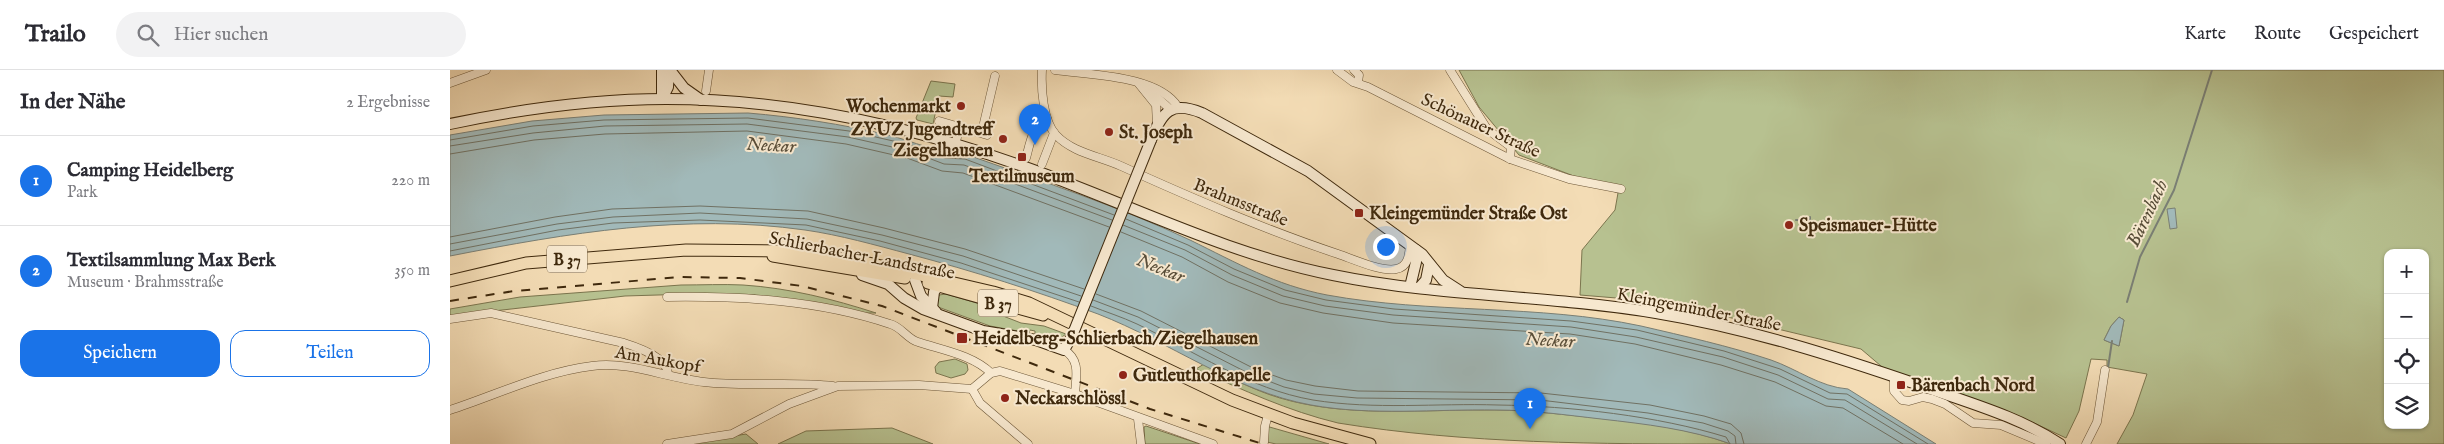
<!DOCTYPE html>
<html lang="de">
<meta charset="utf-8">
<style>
body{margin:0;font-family:"IM FELL English",serif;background:#f2f2f3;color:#2b2b33}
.controls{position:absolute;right:15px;bottom:15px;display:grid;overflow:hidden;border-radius:10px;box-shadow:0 1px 4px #0004}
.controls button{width:45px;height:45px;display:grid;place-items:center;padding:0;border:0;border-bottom:1px solid #e1e1e2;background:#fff;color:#2b2b33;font:25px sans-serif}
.you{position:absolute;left:935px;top:176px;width:18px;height:18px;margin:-12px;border:4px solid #fff;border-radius:50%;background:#1a73e8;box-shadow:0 0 0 8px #1a73e833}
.badge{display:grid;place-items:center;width:32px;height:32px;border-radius:50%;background:#1a73e8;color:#fff;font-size:16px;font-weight:700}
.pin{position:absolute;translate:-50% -41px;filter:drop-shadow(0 1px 2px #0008)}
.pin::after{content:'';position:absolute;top:26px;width:18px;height:15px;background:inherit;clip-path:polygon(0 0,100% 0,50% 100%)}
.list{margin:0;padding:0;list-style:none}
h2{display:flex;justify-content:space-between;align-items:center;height:65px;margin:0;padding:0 20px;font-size:21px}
h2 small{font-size:16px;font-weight:400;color:#7c7c81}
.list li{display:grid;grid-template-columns:32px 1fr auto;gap:15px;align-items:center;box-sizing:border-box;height:90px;padding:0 20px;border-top:1px solid #e1e1e2}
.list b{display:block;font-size:19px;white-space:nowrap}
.list p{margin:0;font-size:16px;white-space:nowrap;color:#7c7c81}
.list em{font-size:16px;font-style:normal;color:#7c7c81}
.actions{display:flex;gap:10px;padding:15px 20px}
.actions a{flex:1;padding:11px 0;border:1px solid #1a73e8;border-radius:15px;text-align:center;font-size:18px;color:#1a73e8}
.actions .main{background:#1a73e8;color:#fff}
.icon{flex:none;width:28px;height:28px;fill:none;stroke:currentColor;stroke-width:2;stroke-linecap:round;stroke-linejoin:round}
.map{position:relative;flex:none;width:1994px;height:374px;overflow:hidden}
header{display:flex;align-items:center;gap:30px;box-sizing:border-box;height:70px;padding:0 25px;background:#fff;border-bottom:1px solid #e1e1e2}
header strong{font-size:24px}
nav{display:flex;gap:28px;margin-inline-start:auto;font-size:18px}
.search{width:350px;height:45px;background:#f2f2f3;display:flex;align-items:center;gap:12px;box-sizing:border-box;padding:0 18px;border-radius:28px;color:#7c7c81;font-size:19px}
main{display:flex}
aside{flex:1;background:#fff}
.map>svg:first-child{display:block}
</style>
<header>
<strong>Trailo</strong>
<div class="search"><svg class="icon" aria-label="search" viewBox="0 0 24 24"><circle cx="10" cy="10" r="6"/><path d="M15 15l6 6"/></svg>Hier suchen</div>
<nav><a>Karte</a><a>Route</a><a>Gespeichert</a></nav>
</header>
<main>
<aside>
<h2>In der Nähe<small>2 Ergebnisse</small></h2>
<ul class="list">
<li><span class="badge">1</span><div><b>Camping Heidelberg</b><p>Park</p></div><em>220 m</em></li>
<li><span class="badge">2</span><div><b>Textilsammlung Max Berk</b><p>Museum · Brahmsstraße</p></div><em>350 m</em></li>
</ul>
<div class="actions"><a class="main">Speichern</a><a>Teilen</a></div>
</aside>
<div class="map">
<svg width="1994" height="374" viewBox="0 0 1994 374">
<rect width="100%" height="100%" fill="#f3dcb5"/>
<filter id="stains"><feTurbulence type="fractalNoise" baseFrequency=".004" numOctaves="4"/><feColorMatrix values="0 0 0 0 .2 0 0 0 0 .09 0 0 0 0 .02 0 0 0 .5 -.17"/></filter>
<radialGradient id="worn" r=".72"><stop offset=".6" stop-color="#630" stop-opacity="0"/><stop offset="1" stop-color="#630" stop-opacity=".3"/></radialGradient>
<!-- green -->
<g fill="#b7c190" stroke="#7b754e" fill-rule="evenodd">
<path d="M1009,0H1994V374H1667L1683,345L1697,304L1657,297V290L1641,289L1629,341L1616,368L1584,353L1451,313L1411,279L1215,232L1130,225L1132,180L1165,140L1168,123L1069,85L1029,37ZM1938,183H1975V355H1938ZM1669,247L1674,250L1669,276L1654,270L1661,256Z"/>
<path d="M481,11L505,14L503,27L489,26L483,54L467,50L466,48Z"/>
<path d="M231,215C252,215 273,214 293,215C339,218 383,229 426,243H403L356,232L303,225L241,224L175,226L0,246V239L70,227Z"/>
<path d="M496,224L547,239L548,244L571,253L594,256L616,264L608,270L585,264V261L580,260L579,263L540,256L488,237L486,235L489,225Z"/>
<path d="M505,289L517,294L518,300L515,304L501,308L486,303L485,297L489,292Z"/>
<path d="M754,294C779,307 803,320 830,328C894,347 965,340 1030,340C1070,339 1108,344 1147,348C1193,353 1238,358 1281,374C1150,374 1017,374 888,353C838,341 793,320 746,299Z"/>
<path d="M696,356L750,374H695L694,357Z"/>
<path d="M816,356L879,374H826L817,372Z"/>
<path d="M442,358L483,374H328L356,361Z"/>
<path d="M296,364L308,374H236Z"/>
</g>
<!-- water -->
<g fill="#a1b9b9" stroke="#7a7f74">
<path d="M298,43C345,47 391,54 438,65C463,71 489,84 515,84C591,111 668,136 740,170C787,193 825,215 877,225C981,244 1088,234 1191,256C1234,266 1279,276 1321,290C1347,299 1370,317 1398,319L1486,374H1281C1239,359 1195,354 1151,349C1116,345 1081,340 1046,340C984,339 922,346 861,335C784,321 720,272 648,244C586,221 523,201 459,184C425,175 390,165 355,160C235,143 118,163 0,186V65L82,51L154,45Z"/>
<path d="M1701,125L1709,126L1707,140H1700Z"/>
<path d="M1725,138L1727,158L1720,159L1717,139Z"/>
<path d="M1669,247L1674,250L1669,276L1654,270L1661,256Z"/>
</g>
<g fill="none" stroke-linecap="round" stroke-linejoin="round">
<!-- shore -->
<g stroke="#707163" stroke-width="1">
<path d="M0,70L83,56L154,50L298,48L399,61L461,75L495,88L515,89L664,145"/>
<path d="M0,76L83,63L155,56L297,54L398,67L460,81L494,94L514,95L662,150"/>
<path d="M0,84L84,70L155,64L297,61L396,74L457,88L492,101L513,103L659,157"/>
<path d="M676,149L738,175L784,199L835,220L876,230L944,239L1121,251L1187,260L1274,281L1330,299L1380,323L1397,324L1478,374"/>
<path d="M673,155L735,180L782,205L833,226L875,236L943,245L1121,257L1186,267L1273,287L1328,305L1378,329L1395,330L1467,374"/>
<path d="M671,162L732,187L778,212L830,233L873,243L943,253L1120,264L1185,274L1271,295L1325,312L1376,336L1393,338L1453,374"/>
<path d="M0,167L105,147L162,139L250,136L358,141L434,158L515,179L634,219"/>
<path d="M0,174L107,154L163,147L250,143L357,149L432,165L513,186L631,226"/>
<path d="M0,181L108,160L163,153L250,150L356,155L430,171L511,193L629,232"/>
<path d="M646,224L691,241L803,298L836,310L865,316L908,321L1091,323L1200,335L1254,346L1281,354L1291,363L1294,374"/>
<path d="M643,230L688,247L800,304L834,317L864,324L907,328L1090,330L1198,343L1253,353L1278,361L1285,366L1286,374"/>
<path d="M641,236C656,242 672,247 687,254C744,281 799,319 863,330C925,340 986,333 1048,335C1120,336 1208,346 1276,367L1280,374"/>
</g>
<!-- stream -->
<g stroke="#7a7f74" stroke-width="2">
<path d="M1346,150L1360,151V147"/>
<path d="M1677,232L1690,187L1724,120L1762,0"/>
<path d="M1658,298L1662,271"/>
</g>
<!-- street casing -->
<g stroke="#6c5637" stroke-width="9">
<g id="street">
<path d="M592,0C591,19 593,51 606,65C623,83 649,86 671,96C742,128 813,159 888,184C903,189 931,202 946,199C958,197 959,186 960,175"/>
<path d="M605,0C639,5 708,5 728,37"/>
<path d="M887,0L903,12L918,17L1060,89L1119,109L1171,119"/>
<path d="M904,0L909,5L908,12"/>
<path d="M1000,0L1037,59L1061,77L1060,89"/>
<path d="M0,13L36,0"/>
<path d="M689,14L706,35L707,55"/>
<path d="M256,21L259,0"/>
<path d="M701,22L720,39"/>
<path d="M489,51L537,65"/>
<path d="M534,53L545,6"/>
<path d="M505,74L510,57"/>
<path d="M576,88C580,74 582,55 597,49"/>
<path d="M592,94L604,63"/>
<path d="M217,227C292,226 368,230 440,254C452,257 457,269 468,272C492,280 523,285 541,303"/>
<path d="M0,249L41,243L174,273C187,277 218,288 218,304"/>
<path d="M614,280C631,290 626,307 625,324"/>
<path d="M1444,307V321L1452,330L1459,331L1473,327L1482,329L1495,334L1523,353L1551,355L1596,374"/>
<path d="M522,319L530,333L578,374"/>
<path d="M0,340C46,325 93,302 142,296C181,291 215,308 254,312C297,317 341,311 383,316"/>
<path d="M688,349L691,374"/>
<path d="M814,372L815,356L818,345"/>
<path d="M217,374L282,364L339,334L388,316L469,315L522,319L541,303L550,301L625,324L763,374"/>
<path d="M1636,374L1647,352L1655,300"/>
</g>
</g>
<!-- secondary casing -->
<g stroke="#3f290d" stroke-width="12">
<g id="secondary">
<path d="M212,0V29"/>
<path d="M220,0L234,18L251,30"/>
<path d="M212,29L218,17L219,0"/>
<path d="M0,54C71,39 143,29 216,29C337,29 461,56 575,97C677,133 776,184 883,205C989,227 1099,225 1206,243C1297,258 1385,286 1472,316C1519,333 1568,346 1610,374"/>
<path d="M701,70C712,42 721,30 752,43L858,101L972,184L993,210L1010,221"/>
<path d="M412,205L438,214L454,228L473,239L533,261L586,270L614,280L622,266"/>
<path d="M465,210L471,226L486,242"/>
<path d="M960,217L966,192V180"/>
<path d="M969,218L976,210L979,195"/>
<path d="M482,238L484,222L488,216"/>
</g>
</g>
<!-- primary casing -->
<g stroke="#3f290d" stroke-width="13">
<g id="primary">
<path d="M323,186L455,208"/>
<path d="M0,211L76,193L236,180L343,181L410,191L543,222L579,233L782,330L843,353L920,374"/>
<path d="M478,213L593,245"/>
</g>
</g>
<!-- street -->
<use href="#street" stroke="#f7e8cf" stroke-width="8"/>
<!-- secondary -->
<use href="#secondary" stroke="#f7e8cf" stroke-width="10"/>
<!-- primary -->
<use href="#primary" stroke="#f3dcb5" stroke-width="11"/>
<!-- rail -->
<path stroke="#3f290d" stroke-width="2" stroke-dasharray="9 9" stroke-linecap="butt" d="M0,231L64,221L231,207L290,208L352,216L432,236L700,339L813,374"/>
<!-- secondary-bridge casing -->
<g stroke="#3f290d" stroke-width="12" stroke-linecap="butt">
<path id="secondary-bridge" d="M622,266L701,70"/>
</g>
<!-- secondary-bridge -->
<use href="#secondary-bridge" stroke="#f7e8cf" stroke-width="10"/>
</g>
<!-- markers -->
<g fill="#8f2418" stroke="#f7e8cf" stroke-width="2">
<circle cx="511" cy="36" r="5"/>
<circle cx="659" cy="62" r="5"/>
<circle cx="553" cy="69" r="5"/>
<rect x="567" y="82" width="10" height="10" rx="2.5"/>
<rect x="904" y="138" width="10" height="10" rx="2.5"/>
<circle cx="1339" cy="155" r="5"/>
<rect x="506" y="262" width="12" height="12" rx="2.5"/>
<circle cx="673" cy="305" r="5"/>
<rect x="1446" y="310" width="10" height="10" rx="2.5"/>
<circle cx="555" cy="328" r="5"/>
</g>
<g text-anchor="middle" stroke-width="4" stroke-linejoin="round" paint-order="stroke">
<!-- shield labels -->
<g fill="#f7e8cf" stroke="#766247" stroke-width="1">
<rect x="97" y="175.5" width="40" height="27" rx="4"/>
<rect x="528" y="219.5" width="40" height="27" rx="4"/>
</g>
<g font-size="16" font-weight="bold" fill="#3f290d">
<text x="117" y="195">B 37</text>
<text x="548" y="239">B 37</text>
</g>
<!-- poi labels -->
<g font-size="18" font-weight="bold" fill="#3f290d" stroke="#f7e8cf" text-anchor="start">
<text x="501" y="42" text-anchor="end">Wochenmarkt</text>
<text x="543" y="65" text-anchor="end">ZYUZ Jugendtreff<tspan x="543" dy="21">Ziegelhausen</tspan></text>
<text x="669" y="68">St. Joseph</text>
<text x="572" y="112" text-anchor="middle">Textilmuseum</text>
<text x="919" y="149">Kleingemünder Straße Ost</text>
<text x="1349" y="161">Speismauer-Hütte</text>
<text x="523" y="274">Heidelberg-Schlierbach/Ziegelhausen</text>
<text x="683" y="311">Gutleuthofkapelle</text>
<text x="1461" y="321">Bärenbach Nord</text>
<text x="565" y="334">Neckarschlössl</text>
</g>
<!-- street labels -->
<g font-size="18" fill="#3f290d" stroke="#f7e8cf">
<text transform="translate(1031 55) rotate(25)" y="6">Schönauer Straße</text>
<text transform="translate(791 132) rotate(22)" y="6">Brahmsstraße</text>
<text transform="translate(412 185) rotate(11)" y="6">Schlierbacher Landstraße</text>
<text transform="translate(1249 239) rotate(11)" y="6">Kleingemünder Straße</text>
<text transform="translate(208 289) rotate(10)" y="6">Am Aukopf</text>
</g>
<!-- water labels -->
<g font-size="19" font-style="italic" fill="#584d38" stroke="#f7e8cf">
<text transform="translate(321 74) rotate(3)" y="7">Neckar</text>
<text transform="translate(1696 143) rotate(-65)" y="7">Bärenbach</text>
<text transform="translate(711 197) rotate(22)" y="7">Neckar</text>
<text transform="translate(1100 269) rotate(3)" y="7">Neckar</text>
</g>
</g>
<rect width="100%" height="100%" filter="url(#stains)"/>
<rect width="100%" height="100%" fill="url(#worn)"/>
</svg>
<div class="controls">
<button>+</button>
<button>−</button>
<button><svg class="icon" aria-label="locate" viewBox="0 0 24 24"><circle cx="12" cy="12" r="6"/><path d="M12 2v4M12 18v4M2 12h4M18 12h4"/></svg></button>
<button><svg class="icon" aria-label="layers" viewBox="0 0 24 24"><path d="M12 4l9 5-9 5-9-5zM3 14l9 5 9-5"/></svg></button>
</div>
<div class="you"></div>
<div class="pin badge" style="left:1080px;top:359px">1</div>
<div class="pin badge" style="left:585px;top:75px">2</div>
</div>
</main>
